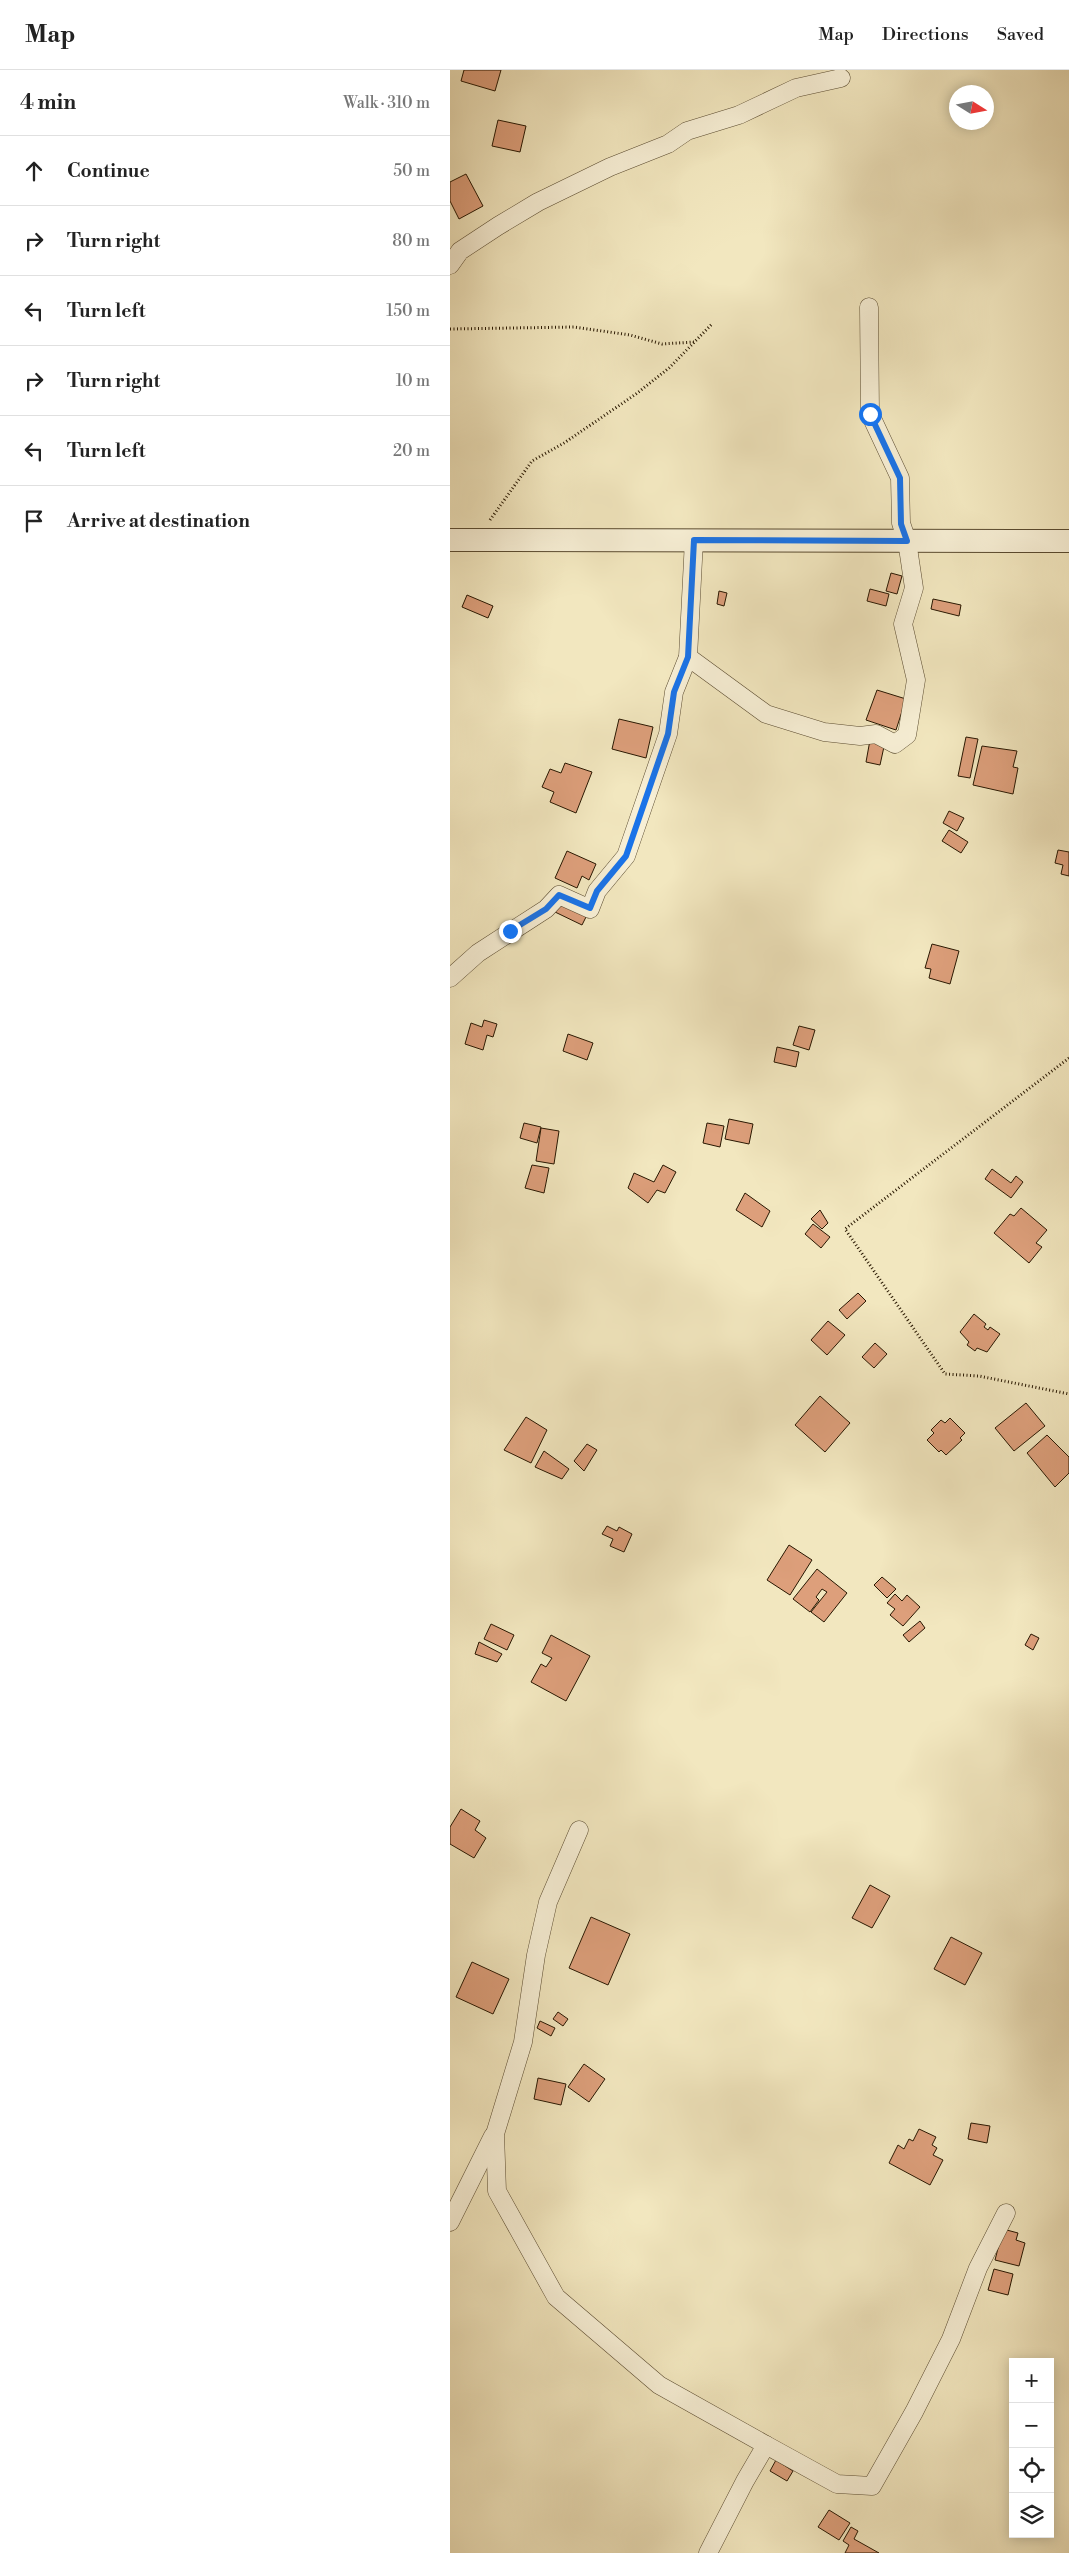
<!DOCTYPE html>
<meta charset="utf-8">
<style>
body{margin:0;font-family:"Libre Bodoni",serif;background:#f2f2f2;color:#222}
.controls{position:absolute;right:15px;bottom:15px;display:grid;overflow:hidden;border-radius:0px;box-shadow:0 2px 12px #0003}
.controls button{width:45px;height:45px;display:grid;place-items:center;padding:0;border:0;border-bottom:1px solid #e0e0e0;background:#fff;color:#222;font:25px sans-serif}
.compass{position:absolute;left:499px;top:15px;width:45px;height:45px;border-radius:50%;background:#fff;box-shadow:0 2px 12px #0003;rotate:101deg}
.stop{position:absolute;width:15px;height:15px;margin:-11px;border:4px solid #1a73e8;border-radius:50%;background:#fff}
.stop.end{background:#1a73e8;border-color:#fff;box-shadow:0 1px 5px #0008}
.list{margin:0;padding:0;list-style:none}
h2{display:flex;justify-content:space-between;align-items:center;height:65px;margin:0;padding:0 20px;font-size:21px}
h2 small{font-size:16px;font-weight:400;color:#767676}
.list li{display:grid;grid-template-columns:32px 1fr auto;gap:15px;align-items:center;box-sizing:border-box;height:70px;padding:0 20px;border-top:1px solid #e0e0e0}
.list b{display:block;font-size:19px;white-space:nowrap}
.list em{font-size:16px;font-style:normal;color:#767676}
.icon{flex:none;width:28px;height:28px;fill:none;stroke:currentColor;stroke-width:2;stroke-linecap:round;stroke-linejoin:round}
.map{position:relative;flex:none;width:619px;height:2483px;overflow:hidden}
header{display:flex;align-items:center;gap:30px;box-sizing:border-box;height:70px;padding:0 25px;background:#fff;border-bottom:1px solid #e0e0e0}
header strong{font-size:24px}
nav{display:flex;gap:28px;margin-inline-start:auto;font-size:18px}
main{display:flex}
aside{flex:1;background:#fff}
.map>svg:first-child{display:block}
</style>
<header>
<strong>Map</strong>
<nav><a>Map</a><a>Directions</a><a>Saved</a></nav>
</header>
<main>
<aside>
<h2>4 min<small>Walk · 310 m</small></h2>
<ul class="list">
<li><svg class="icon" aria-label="ahead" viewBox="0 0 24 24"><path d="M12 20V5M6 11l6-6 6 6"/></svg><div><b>Continue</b></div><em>50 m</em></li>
<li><svg class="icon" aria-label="right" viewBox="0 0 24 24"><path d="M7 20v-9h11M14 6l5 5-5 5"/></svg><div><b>Turn right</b></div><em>80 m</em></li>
<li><svg class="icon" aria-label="left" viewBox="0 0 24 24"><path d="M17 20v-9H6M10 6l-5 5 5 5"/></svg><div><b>Turn left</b></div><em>150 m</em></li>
<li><svg class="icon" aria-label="right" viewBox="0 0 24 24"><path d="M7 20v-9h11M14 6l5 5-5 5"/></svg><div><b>Turn right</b></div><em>10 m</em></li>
<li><svg class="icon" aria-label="left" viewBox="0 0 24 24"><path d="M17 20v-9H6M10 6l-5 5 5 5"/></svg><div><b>Turn left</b></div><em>20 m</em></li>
<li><svg class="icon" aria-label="arrive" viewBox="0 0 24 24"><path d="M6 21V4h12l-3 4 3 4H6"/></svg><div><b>Arrive at destination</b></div></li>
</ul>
</aside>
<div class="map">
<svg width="619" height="2483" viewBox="0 0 619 2483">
<rect width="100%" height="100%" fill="#f2e7bf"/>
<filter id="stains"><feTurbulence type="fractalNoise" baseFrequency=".004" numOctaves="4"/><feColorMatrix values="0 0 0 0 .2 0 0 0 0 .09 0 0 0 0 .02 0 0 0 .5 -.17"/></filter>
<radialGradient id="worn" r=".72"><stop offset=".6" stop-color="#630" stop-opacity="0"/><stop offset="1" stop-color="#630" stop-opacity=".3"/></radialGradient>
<!-- building -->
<g fill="#dd9f7b" stroke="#281701">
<path d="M14,0H51L45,21L11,11Z"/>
<path d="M48,50L76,56L70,82L42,76Z"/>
<path d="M16,104L33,136L9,149L0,131V112Z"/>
<path d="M441,503L452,506L447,524L436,521Z"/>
<path d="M420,519L439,524L436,536L417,531Z"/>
<path d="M269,521L277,523L274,536L267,534Z"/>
<path d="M17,525L43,536L38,548L12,537Z"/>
<path d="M483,529L511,535L509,546L481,539Z"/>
<path d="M427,620L456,629L446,660L416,650Z"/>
<path d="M169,649L203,657L196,688L162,679Z"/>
<path d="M516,667L528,669L520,708L508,706Z"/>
<path d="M420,670L435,672L430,695L416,692Z"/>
<path d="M532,676L567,681L563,697L568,698L563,724L523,715Z"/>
<path d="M115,693L142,702L126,743L100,732L104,722L92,717L100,699L111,703Z"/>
<path d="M499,741L514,748L507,761L493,753Z"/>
<path d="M499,760L518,772L511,783L492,771Z"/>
<path d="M608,780L619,782V806L611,804L613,795L605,793Z"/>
<path d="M117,781L146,794L139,810L132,806L127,818L105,808Z"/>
<path d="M111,829L138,843L132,855L105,842Z"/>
<path d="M482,874L509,881L500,914L479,908L481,899L475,898Z"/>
<path d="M34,950L47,954L43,967L37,965L33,980L15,974L21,953L32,957Z"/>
<path d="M349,956L365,960L359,980L343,975Z"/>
<path d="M118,964L143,973L137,990L113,981Z"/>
<path d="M327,977L349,982L346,997L324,992Z"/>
<path d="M279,1049L303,1054L299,1074L275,1069Z"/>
<path d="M74,1053L91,1057L87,1073L70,1068Z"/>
<path d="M257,1053L274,1056L270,1077L253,1073Z"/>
<path d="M91,1058L109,1061L104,1094L86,1091Z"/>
<path d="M82,1095L99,1098L94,1123L75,1118Z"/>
<path d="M213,1095L226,1102L215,1123L207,1120L198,1133L178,1118L184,1103L204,1112Z"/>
<path d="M542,1099L561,1113L566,1106L573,1112L561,1128L535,1109Z"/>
<path d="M295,1123L320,1141L312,1157L286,1140Z"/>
<path d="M571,1138L597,1160L586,1173L592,1177L579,1193L544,1163L560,1144L564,1146Z"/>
<path d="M370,1140L378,1153L372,1159L361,1149Z"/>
<path d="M363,1154L380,1167L371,1178L355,1164Z"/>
<path d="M408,1223L416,1231L397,1249L389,1240Z"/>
<path d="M524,1244L536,1254L534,1257L538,1260L540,1257L550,1264L537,1282L527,1278L525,1281L517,1275L519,1272L510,1262Z"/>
<path d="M378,1251L395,1265L377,1285L361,1270Z"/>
<path d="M425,1273L437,1284L424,1298L412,1287Z"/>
<path d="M370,1326L400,1353L375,1382L345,1355Z"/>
<path d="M576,1333L595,1356L564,1381L545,1358Z"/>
<path d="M76,1347L97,1360L81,1393L54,1380Z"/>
<path d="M500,1348L515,1363L510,1368L512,1370L496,1385L491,1380L489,1382L477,1370L484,1363L481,1360L491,1350L495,1353Z"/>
<path d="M597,1365L619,1387V1403L605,1417L577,1383Z"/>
<path d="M137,1374L147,1380L134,1401L124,1391Z"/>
<path d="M94,1381L119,1399L112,1409L85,1397Z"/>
<path d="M157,1456L167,1461L169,1457L182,1464L174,1482L160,1476L163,1469L152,1464Z"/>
<path d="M339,1475L362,1490L340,1525L317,1510Z"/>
<path d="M367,1499L397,1523L374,1552L361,1542L377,1522L372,1519L366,1527L369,1530L360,1542L343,1529Z"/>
<path d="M432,1507L446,1519L437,1528L424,1515Z"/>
<path d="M445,1524L452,1531L457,1525L470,1537L453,1556L440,1545L445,1539L437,1533Z"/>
<path d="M470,1551L475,1558L459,1572L453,1565Z"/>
<path d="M41,1554L64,1565L57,1580L34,1569Z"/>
<path d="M581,1564L589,1568L583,1580L575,1575Z"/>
<path d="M101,1565L140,1586L116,1631L81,1612L91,1594L96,1597L102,1588L92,1583Z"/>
<path d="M29,1572L52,1584L47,1592L25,1584Z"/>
<path d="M11,1739L30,1751L25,1760L36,1768L24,1788L0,1774V1757Z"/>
<path d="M420,1815L440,1826L422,1858L402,1848Z"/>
<path d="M141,1847L180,1864L158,1915L119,1898Z"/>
<path d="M501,1867L532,1883L515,1915L484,1899Z"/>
<path d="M22,1892L59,1909L43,1944L6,1927Z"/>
<path d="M108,1942L118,1949L113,1956L103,1949Z"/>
<path d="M90,1951L105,1958L101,1966L87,1958Z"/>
<path d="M134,1994L155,2009L139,2032L118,2017Z"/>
<path d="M88,2008L116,2014L111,2035L84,2029Z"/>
<path d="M521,2053L540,2056L537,2073L518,2069Z"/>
<path d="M469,2059L486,2067L482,2075L487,2078L483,2085L493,2090L480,2115L439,2093L448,2075L454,2079L459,2069L463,2071Z"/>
<path d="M553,2159L568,2163L566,2170L575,2173L569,2196L545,2190Z"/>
<path d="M544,2199L563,2204L558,2225L538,2220Z"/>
<path d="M326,2390L343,2401L337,2411L320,2401Z"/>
<path d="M379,2440L400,2453L389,2470L368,2457Z"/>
<path d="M401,2457L408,2461L404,2469L429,2483H395L399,2475L393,2471Z"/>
</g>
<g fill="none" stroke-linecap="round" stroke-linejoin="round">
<!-- minor casing -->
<g stroke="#5a4b30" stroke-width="19">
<g id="minor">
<path d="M0,195L10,181L48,156L88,132L160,97L218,74L237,61L289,45L346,18L391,8"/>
<path d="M238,587L316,644L374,662L410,666L426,664L445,674L457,665L466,610L453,554L464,518L457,471L451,453L450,408L420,344L419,237"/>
<path d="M0,908L28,883L96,839L109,825L140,839L147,821L176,786L218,664L224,622L238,587L244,470"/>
<path d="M129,1760L98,1832L86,1885L73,1972L45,2064L47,2121L106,2227L209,2315L316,2375"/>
<path d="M0,2152L43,2066"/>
<path d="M258,2483L295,2411L316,2375L387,2414L422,2416L464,2342L501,2269L528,2198L556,2143"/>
</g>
</g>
<!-- tertiary casing -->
<g stroke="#5a4b30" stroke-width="24">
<path id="tertiary" d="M0,470L619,471"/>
</g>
<!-- path -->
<g stroke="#281701" stroke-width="3" stroke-dasharray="1 2.5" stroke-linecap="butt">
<path d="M0,259L124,257L180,265L212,274L244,272"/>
<path d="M40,450L82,391L114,373L186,324L219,298L262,254"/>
<path d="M619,988L395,1159L495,1304L529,1306L619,1324"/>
</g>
<!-- minor -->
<use href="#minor" stroke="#f7efd5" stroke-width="18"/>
<!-- tertiary -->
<use href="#tertiary" stroke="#f7efd5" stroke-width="22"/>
</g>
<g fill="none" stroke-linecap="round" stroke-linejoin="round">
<!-- route -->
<path stroke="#1a73e8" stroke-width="6" d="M60,861L96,839L109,825L140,838L147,821L176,786L218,664L224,622L238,587L244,470L457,471L451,454L450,408L420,344"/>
</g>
<rect width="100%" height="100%" filter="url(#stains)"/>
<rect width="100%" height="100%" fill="url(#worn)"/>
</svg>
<div class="controls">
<button>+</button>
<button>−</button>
<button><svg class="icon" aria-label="locate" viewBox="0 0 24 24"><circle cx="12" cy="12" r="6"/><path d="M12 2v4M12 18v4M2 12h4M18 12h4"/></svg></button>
<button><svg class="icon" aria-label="layers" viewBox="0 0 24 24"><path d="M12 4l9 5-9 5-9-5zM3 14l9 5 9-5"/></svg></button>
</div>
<svg class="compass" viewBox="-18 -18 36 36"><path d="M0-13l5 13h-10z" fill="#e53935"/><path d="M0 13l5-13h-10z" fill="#767676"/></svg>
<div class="stop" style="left:420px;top:344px"></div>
<div class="stop end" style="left:60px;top:861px"></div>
</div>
</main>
